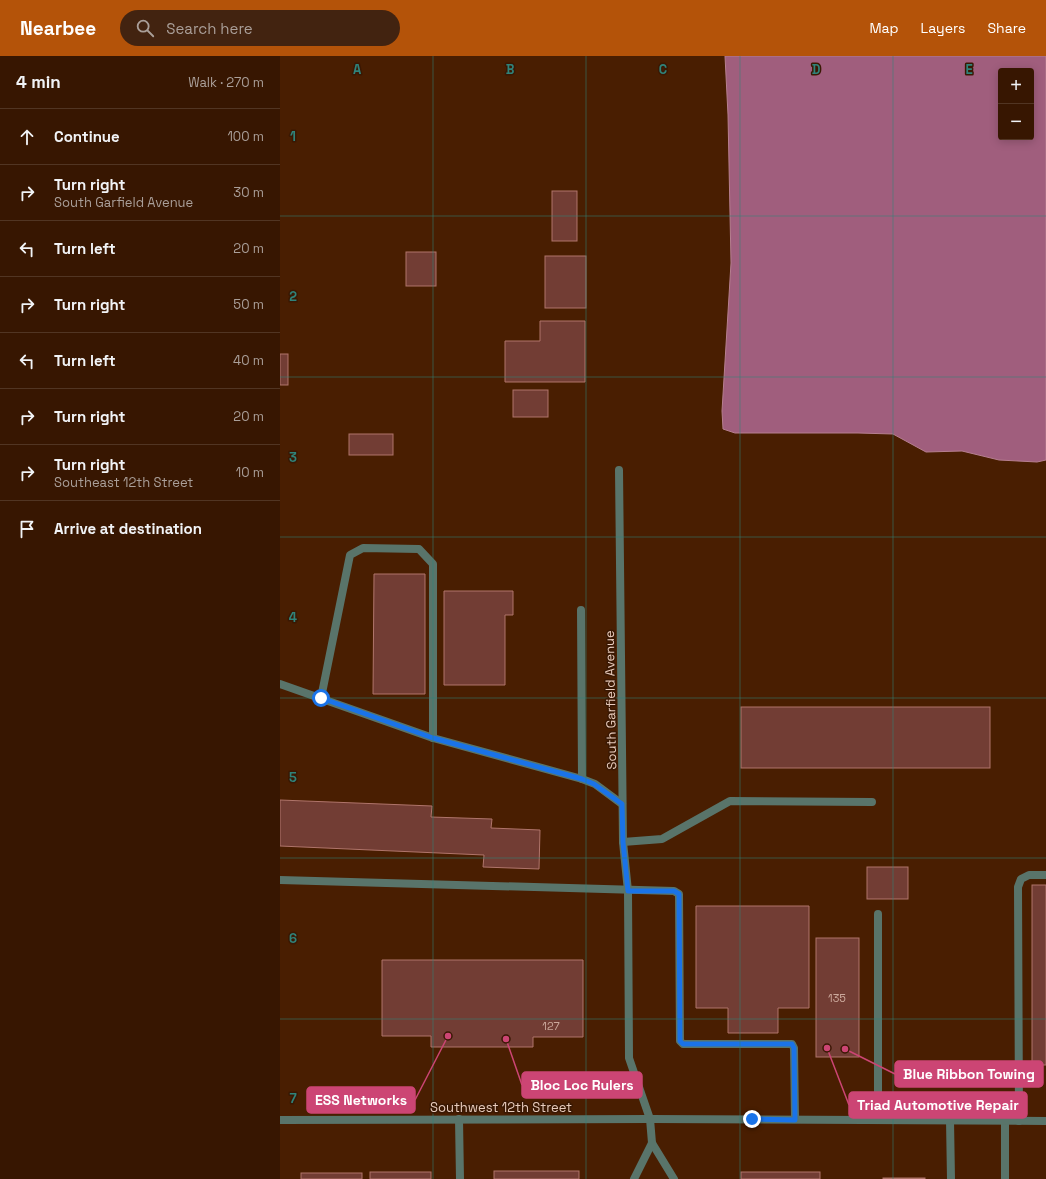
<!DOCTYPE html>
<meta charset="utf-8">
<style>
body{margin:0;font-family:"Space Grotesk",sans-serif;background:#422310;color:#f1f3f6}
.controls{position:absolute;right:12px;top:12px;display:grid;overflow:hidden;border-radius:4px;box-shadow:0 2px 10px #0003}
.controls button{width:36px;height:36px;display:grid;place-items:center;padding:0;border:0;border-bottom:1px solid #513523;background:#371601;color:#f1f3f6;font:20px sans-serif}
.stop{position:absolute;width:12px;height:12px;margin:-9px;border:3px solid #1a73e8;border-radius:50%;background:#fff}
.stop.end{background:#1a73e8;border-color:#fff;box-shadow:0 1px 4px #0008}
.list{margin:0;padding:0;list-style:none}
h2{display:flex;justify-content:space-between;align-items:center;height:52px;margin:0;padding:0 16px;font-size:17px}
h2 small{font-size:13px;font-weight:400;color:#aa9f99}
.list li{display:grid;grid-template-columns:26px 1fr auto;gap:12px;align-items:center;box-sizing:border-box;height:56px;padding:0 16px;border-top:1px solid #513523}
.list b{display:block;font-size:15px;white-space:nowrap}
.list p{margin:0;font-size:13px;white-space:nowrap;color:#aa9f99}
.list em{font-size:13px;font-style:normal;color:#aa9f99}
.icon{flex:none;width:22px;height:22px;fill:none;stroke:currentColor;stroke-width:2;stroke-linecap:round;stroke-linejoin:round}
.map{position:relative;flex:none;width:766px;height:1123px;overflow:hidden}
header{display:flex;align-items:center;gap:24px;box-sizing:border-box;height:56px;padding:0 20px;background:#b45309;color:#fff}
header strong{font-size:19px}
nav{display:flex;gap:22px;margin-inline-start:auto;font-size:14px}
.search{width:280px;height:36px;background:#422310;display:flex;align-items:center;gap:10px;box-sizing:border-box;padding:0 14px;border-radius:22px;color:#aa9f99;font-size:15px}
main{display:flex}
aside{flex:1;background:#371601}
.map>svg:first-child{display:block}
</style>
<header>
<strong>Nearbee</strong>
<div class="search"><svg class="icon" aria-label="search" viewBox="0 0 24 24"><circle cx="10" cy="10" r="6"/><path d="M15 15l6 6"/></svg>Search here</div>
<nav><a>Map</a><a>Layers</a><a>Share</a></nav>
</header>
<main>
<aside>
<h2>4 min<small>Walk · 270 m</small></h2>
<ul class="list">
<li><svg class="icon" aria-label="ahead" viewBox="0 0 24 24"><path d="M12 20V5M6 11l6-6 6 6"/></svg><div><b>Continue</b></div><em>100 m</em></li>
<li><svg class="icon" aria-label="right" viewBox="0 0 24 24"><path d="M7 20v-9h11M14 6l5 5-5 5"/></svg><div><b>Turn right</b><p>South Garfield Avenue</p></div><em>30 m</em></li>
<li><svg class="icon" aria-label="left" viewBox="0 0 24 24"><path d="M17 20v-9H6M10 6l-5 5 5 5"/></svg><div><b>Turn left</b></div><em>20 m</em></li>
<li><svg class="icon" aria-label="right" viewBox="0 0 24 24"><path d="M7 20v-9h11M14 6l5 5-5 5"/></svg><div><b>Turn right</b></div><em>50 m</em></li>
<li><svg class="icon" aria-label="left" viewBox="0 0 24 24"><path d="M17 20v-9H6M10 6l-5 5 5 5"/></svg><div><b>Turn left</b></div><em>40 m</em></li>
<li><svg class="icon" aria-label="right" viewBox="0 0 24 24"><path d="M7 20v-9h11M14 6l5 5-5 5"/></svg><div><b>Turn right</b></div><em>20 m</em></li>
<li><svg class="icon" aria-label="right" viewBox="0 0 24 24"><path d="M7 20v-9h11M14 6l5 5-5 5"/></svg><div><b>Turn right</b><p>Southeast 12th Street</p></div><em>10 m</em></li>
<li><svg class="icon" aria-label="arrive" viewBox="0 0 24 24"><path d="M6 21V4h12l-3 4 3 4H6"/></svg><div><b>Arrive at destination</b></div></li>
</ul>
</aside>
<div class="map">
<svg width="766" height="1123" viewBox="0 0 766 1123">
<rect width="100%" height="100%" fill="#491e01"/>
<!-- water -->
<path fill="#a05e7d" stroke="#b67f90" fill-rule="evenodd" d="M445,0H766V404L757,406L719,404L682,395L646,396L613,378L578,377H455L443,373L442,355L451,207L448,59ZM721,15H751V81H721Z"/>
<!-- building -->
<g fill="#723d34" stroke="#b0756b">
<rect x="272" y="135" width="25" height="50"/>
<rect x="126" y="196" width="30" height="34"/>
<rect x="265" y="200" width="41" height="52"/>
<path d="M260,265H305V326H225V285H260Z"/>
<rect x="0" y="298" width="8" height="31"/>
<rect x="233" y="334" width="35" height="27"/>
<rect x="69" y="378" width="44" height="21"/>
<path d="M94,518H145V638H93Z"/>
<path d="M164,535H233V559H225V629H164Z"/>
<rect x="461" y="651" width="249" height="61"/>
<path d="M0,744L152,750L151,761L212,763L211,772L260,774L259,813L203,811L204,799L0,790Z"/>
<rect x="587" y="811" width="41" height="32"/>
<rect x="752" y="829" width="14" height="180"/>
<path d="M416,850H529V952H498V977H448V952H416Z"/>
<rect x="536" y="882" width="43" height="119"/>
<path d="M102,904H303V981H253V991H151V980H102Z"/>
<rect x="214" y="1115" width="85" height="8"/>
<rect x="90" y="1116" width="61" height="7"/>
<rect x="461" y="1116" width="79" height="7"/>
<rect x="21" y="1117" width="61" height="6"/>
<rect x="603" y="1122" width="42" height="1"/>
</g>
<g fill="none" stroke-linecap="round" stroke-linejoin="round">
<!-- service -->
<g stroke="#59746a" stroke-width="8">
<path d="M301,554L302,723"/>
<path d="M0,628L153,682L302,723L315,728L342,748"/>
<path d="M41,642L70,499L83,492L139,493L153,508V682"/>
<path d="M343,786L382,783L450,745L592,746"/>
<path d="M0,824L394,835L399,838L400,985L403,988H512L514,992L515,1063"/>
<path d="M179,1063L180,1123"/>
<path d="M598,1064V858"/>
<path d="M670,1064L671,1123"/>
<path d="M725,1065V1123"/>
<path d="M739,1065L738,831L741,823L749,819H766"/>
</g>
<!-- minor -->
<g stroke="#59746a" stroke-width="8">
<path d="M339,414L343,786L348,835L349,1002L370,1063L372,1087L394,1123"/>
<path d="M0,1064L370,1063L766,1065"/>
<path d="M354,1123L372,1087"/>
</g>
</g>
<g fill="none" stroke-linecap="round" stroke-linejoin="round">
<!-- route -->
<path stroke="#1a73e8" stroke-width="5" d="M41,642L153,682L302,723L314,728L342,748L343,786L348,835H394L399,838L400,985L403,988H512L514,992L515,1064L472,1063"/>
</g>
<!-- grid -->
<path fill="none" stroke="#30837a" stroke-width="1" stroke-opacity="0.55" d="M153,0V1123M306,0V1123M460,0V1123M613,0V1123M0,160H766M0,321H766M0,481H766M0,642H766M0,802H766M0,963H766"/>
<g text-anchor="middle" stroke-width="3" stroke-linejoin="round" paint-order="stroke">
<!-- number labels -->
<g font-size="11" fill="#cba89b">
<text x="557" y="946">135</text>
<text x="271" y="974">127</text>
</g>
<!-- street labels -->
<g font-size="13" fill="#e9ccbd" stroke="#391803">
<text transform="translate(330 644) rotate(-91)" y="5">South Garfield Avenue</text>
<text x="221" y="1056">Southwest 12th Street</text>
</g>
</g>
<g font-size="13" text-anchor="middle" font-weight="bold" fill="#30837a" stroke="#391803" stroke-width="3" stroke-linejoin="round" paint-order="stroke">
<text x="77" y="18">A</text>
<text x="230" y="18">B</text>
<text x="383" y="18">C</text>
<text x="536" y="18">D</text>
<text x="689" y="18">E</text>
<text x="13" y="85">1</text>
<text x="13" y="245">2</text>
<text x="13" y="406">3</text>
<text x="13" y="566">4</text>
<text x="13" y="726">5</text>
<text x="13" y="887">6</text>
<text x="13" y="1047">7</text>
</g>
<!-- callouts -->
<path fill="none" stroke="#cc4574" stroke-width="1.5" d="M565 993L615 1018M226 983L242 1029M168 980L135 1044M547 992L569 1049"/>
<g fill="#cc4574" stroke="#391803" stroke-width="1.5">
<circle cx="565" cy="993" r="4"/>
<circle cx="226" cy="983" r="4"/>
<circle cx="168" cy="980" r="4"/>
<circle cx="547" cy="992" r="4"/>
</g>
<g fill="#cc4574" stroke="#cc4574" stroke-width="1.5">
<rect x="615" y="1005" width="148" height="26" rx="4"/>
<rect x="242" y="1016" width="120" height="26" rx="4"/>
<rect x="27" y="1031" width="108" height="26" rx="4"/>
<rect x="569" y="1036" width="178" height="26" rx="4"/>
</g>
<g font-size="14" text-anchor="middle" font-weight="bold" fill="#fff">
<text x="689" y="1023">Blue Ribbon Towing</text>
<text x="302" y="1034">Bloc Loc Rulers</text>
<text x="81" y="1049">ESS Networks</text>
<text x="658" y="1054">Triad Automotive Repair</text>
</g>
</svg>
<div class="controls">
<button>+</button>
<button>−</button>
</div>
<div class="stop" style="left:41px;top:642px"></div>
<div class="stop end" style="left:472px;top:1063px"></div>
</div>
</main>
